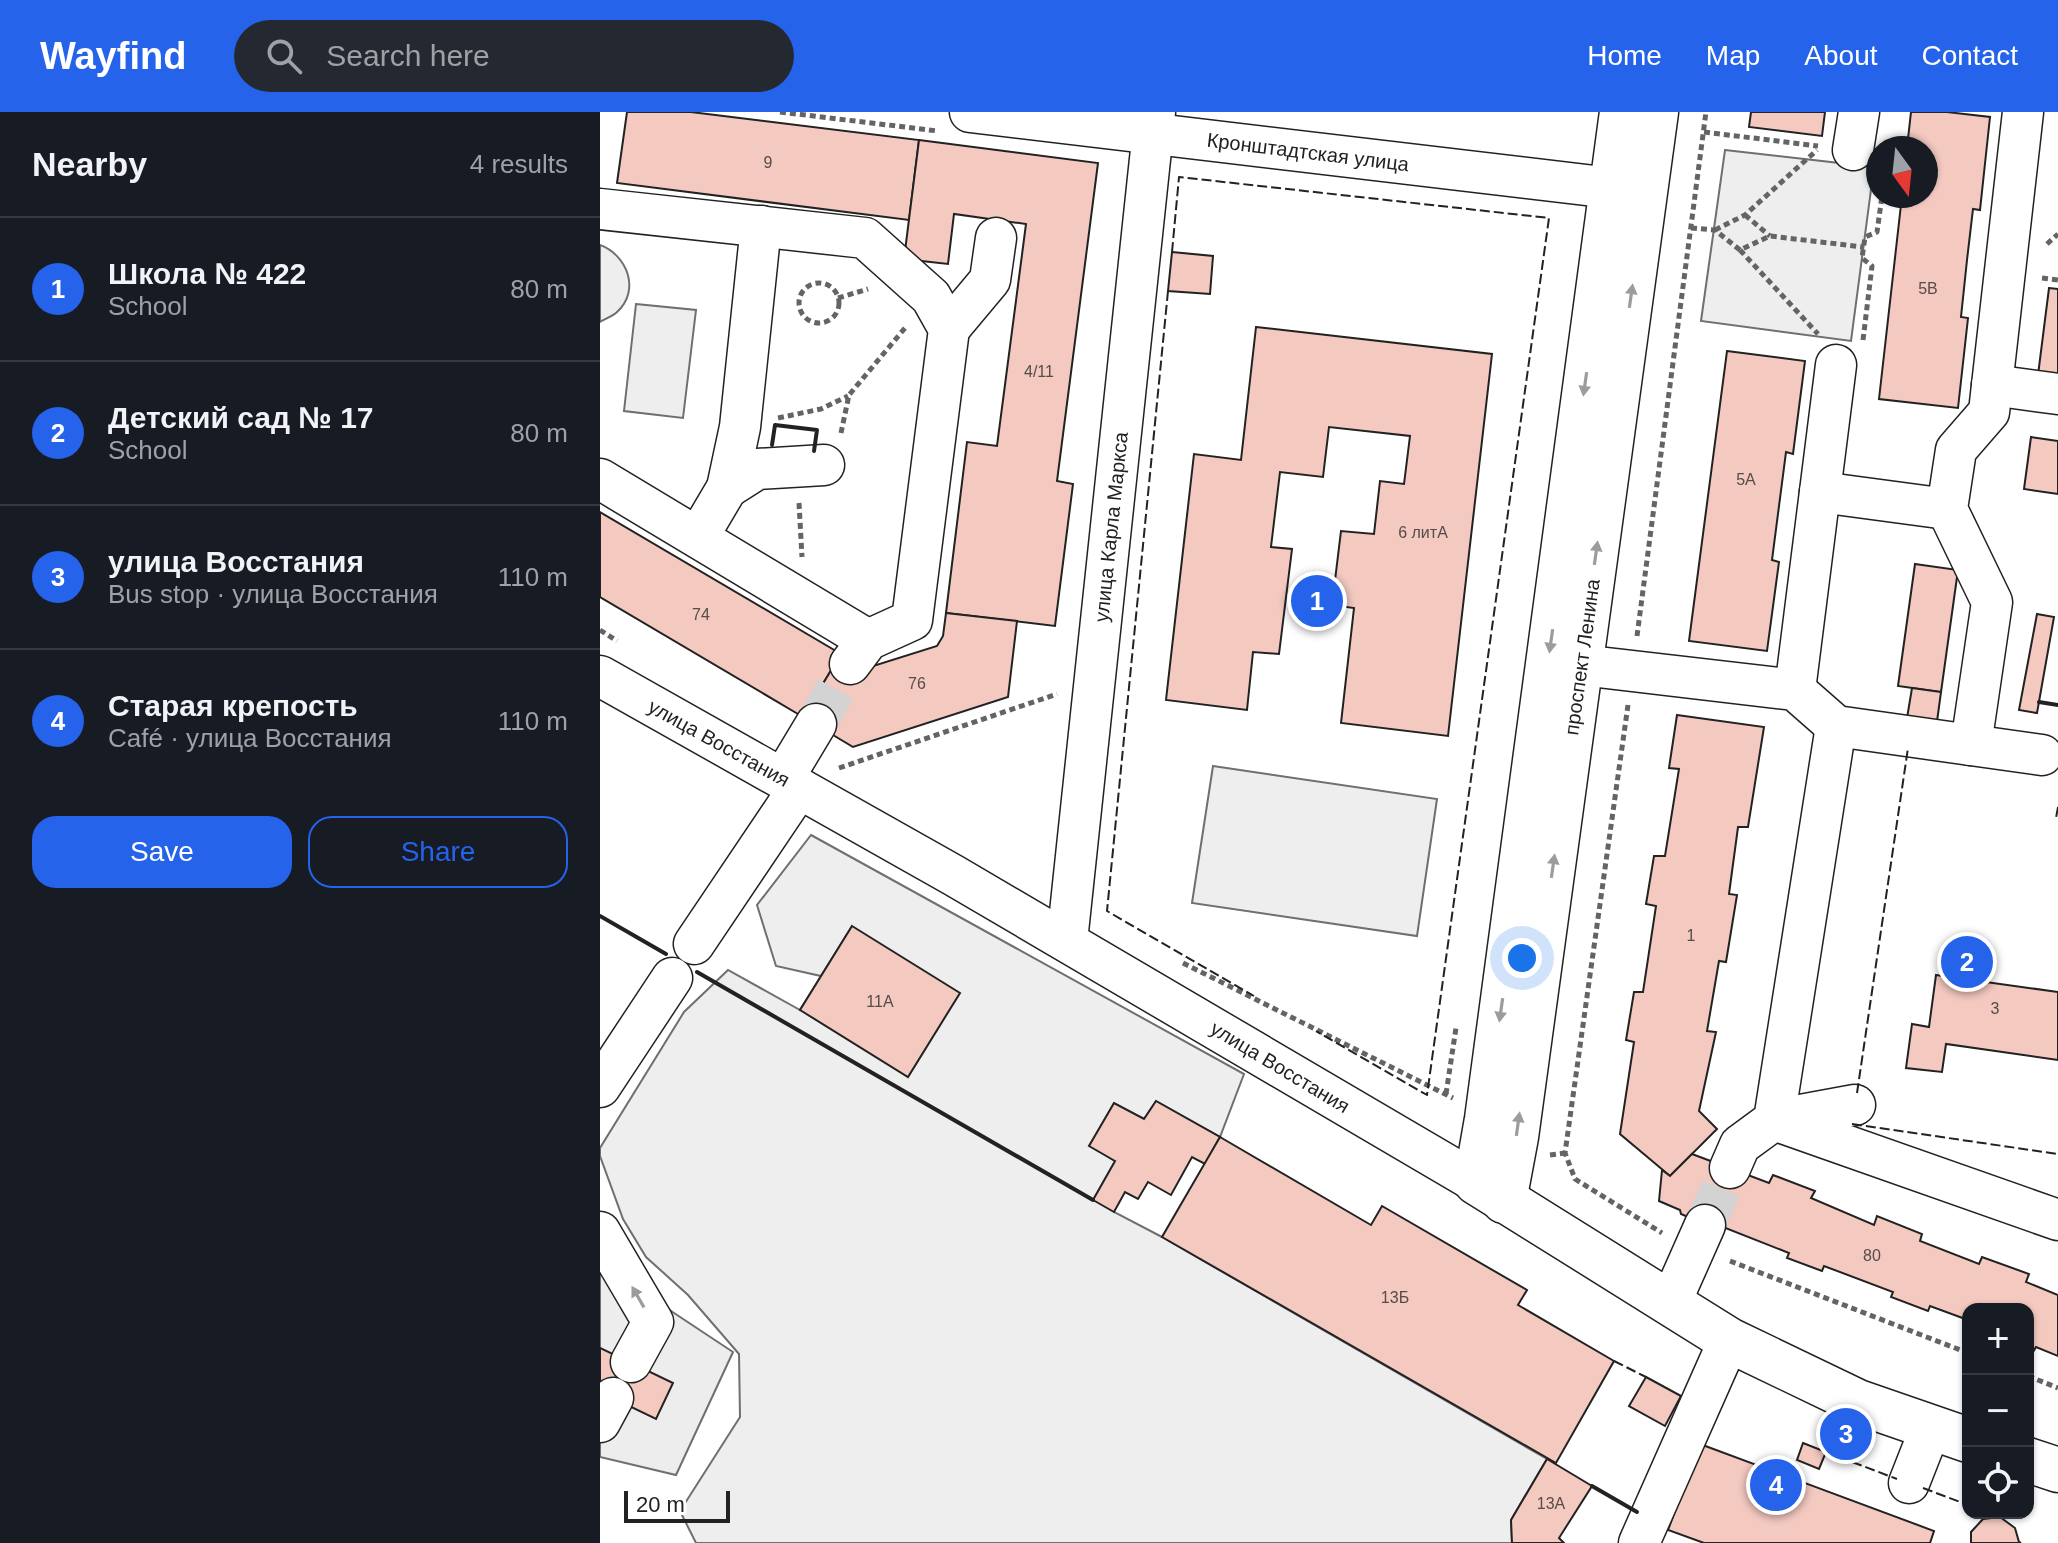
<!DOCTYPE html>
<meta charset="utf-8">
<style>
body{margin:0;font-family:Helvetica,sans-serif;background:#242831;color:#f1f3f6}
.controls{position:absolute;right:24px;bottom:24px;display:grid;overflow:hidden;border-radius:16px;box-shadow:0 2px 6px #0004}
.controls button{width:72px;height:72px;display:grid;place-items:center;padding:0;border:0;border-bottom:2px solid #363941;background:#171b24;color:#f1f3f6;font:40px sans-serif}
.compass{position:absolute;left:1266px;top:24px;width:72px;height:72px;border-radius:50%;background:#171b24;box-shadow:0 2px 6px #0004;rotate:165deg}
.scale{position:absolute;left:24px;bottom:20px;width:106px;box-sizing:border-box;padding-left:8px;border:4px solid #222;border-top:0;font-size:22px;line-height:28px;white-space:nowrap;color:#222;-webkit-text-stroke:6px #fff;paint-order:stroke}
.you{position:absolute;left:922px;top:846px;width:28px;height:28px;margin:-20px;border:6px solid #fff;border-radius:50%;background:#1a73e8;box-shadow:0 0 0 12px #1a73e833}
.badge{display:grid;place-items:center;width:52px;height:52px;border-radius:50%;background:#2563eb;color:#fff;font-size:26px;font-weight:700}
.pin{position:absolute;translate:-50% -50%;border:4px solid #fff;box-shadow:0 2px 8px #0006}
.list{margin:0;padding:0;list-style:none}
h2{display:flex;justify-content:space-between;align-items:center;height:104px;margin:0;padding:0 32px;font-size:34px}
h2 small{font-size:26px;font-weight:400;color:#9ea1a6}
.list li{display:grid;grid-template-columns:52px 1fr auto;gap:24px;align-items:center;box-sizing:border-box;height:144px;padding:0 32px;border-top:2px solid #363941}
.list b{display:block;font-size:30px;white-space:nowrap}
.list p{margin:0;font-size:26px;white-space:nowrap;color:#9ea1a6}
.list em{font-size:26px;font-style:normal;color:#9ea1a6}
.actions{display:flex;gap:16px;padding:24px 32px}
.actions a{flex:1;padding:18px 0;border:2px solid #2563eb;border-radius:24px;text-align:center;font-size:28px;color:#2563eb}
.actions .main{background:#2563eb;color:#fff}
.icon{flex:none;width:44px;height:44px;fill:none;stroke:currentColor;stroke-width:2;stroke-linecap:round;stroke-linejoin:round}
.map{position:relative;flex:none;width:1458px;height:1431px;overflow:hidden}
header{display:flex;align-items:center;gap:48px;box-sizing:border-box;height:112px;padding:0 40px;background:#2563eb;color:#fff}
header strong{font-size:38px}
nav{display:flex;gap:44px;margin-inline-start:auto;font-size:28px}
.search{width:560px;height:72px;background:#242831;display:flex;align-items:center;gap:20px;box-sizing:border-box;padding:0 28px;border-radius:44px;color:#9ea1a6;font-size:30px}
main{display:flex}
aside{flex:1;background:#171b24}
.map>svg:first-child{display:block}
</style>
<header>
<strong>Wayfind</strong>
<div class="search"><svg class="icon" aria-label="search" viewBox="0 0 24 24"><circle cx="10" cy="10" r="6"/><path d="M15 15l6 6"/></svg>Search here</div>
<nav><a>Home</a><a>Map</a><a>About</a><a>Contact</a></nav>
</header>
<main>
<aside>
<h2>Nearby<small>4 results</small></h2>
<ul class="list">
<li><span class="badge">1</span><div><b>Школа № 422</b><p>School</p></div><em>80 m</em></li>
<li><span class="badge">2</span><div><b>Детский сад № 17</b><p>School</p></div><em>80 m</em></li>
<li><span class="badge">3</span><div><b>улица Восстания</b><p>Bus stop · улица Восстания</p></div><em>110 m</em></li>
<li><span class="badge">4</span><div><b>Старая крепость</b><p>Café · улица Восстания</p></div><em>110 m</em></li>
</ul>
<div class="actions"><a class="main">Save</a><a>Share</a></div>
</aside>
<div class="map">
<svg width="1458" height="1431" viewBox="0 0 1458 1431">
<rect width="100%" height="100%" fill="#fff"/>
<!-- green -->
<g fill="#eee" stroke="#6f6f6f" stroke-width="2">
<path d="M1125,38L1274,55L1251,229L1101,209Z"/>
<path d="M0,133C27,143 41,178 17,200C13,204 5,207 0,210Z"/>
<path d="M36,192L96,198L83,306L24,299Z"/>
<path d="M613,654L837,687L817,824L592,791Z"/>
<path d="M211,723L644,962L620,1025L556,989L544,1007L514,991L490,1034L515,1049L514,1100L562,1125L947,1347L911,1408L912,1431H96L80,1399L140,1305L139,1242L88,1183L46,1145L23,1107L0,1044V1036L84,900L128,858L200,898L252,815L221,864L176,854L157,793Z"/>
</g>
<!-- parking -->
<path fill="#ededed" stroke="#6f6f6f" stroke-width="2" d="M0,1152L133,1240L76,1363L0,1345Z"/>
<!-- building -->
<g fill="#f3c9c0" stroke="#222" stroke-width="2">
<path d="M27,0H91L319,28L309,108L17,71Z"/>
<path d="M1151,0H1225L1222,24L1149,15Z"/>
<path d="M1311,0H1347L1390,5L1380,98L1373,97L1367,148L1361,205L1368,206L1358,296L1279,287L1302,84H1326V36H1307Z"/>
<path d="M319,28L498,51L457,369L473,372L455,514L346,501L367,330L397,334L426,112L354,102L348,152L304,147Z"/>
<path d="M572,140L613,144L610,182L568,179Z"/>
<path d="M1449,176L1458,177V266L1438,263Z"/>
<path d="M656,215L892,242L848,624L741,611L754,496L732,493L741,419L774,422L780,369L804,372L810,324L729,315L723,365L680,360L671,435L692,437L679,542L653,540L647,598L566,588L594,342L641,348Z"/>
<path d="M1127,239L1205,249L1193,342L1186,340L1172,448L1179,450L1167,539L1089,529Z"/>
<path d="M1431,325L1458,329V382L1424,377Z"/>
<path d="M0,400L241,542L203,605L0,485Z"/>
<path d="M1315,452L1358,458L1341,580L1298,574Z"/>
<path d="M346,501L417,509L408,585L253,635L203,605L239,545L267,556L337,534L343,524Z"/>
<path d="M1437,502L1454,505L1437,601L1419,598Z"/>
<path d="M1312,576L1341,580L1336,617L1306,612Z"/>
<path d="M1077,603L1164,615L1148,715H1138L1129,782L1137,783L1126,850L1119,849L1107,919L1116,920L1099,999L1117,1017L1070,1064L1020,1022L1034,930L1026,928L1034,880H1043L1056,794L1046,792L1054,744H1065L1079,657L1069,656Z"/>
<path d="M252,814L360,881L308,965L200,898Z"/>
<path d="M1336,863L1458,880V948L1346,932L1342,960L1306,956L1312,912L1329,915Z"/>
<path d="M556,989L620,1025L605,1052L592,1045L571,1083L548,1070L538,1087L525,1080L514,1100L493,1088L515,1049L489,1034L514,991L544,1007Z"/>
<path d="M620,1025L771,1113L782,1094L927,1178L918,1193L1014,1249L956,1351L562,1125Z"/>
<path d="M1092,1042L1169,1071L1173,1063L1215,1079L1211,1086L1274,1113L1277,1104L1322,1122L1320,1129L1379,1152L1382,1145L1429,1162L1426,1170L1458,1183V1244L1436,1235L1433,1240L1428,1238V1197H1368V1208L1330,1194L1328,1199L1291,1185L1293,1180L1224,1154L1222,1159L1187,1146L1189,1141L1118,1113L1116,1117L1081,1102L1080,1098L1059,1089L1062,1058L1070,1064Z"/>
<path d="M0,1236L73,1271L56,1307L0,1280Z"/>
<path d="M1046,1265L1081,1284L1065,1314L1029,1294Z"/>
<path d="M1203,1331L1226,1340L1219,1357L1197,1348Z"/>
<path d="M1100,1332L1334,1419L1330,1431H1104L1068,1418Z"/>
<path d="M947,1347L992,1374L959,1426L964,1431H912L911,1408Z"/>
<path d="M1400,1405L1415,1416L1419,1430L1421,1431H1371V1420L1383,1407Z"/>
</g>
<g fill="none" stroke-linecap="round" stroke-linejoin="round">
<!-- minor-tunnel -->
<g stroke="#d3d3d3" stroke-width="40" stroke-dasharray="40 20" stroke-linecap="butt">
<path d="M216,612L250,552"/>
<path d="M1105,1113L1130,1056"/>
</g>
<!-- minor casing -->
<g stroke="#222" stroke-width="43">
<g id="minor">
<path d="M370,0L1045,80"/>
<path d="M1253,38L1259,0"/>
<path d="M0,97L265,126L331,185L349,217L312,508L268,528L250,552"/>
<path d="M349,217L390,168L396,126"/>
<path d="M1392,273L1458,282"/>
<path d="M0,367L268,528"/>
<path d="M127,376L157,357L224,353"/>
<path d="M1220,380L1347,397"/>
<path d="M98,425L127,376L140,315L161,114"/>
<path d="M981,553L1195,578L1236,614L1442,643"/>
<path d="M0,564L353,763L876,1070"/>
<path d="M1195,578L1236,253"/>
<path d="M1371,633L1392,490L1347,397L1356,338L1389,300L1423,0"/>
<path d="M183,667L216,612"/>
<path d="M467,829L555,0"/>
<path d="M94,832L199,676"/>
<path d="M0,975L72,866"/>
<path d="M1178,1007L1255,993"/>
<path d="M1174,1008L1458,1108"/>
<path d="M1130,1056L1140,1033L1174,1008L1236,614"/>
<path d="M0,1120L53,1210L31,1250"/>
<path d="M1070,1192L1105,1113"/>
<path d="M0,1310L13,1286"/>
<path d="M1309,1371L1331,1315"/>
<path d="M1039,1431L1129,1228"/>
</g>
</g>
<!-- major casing -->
<g stroke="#222" stroke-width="47">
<g id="major">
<path d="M1022,0L887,1007L876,1070L1129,1228L1258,1290L1368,1328"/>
<path d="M904,1089L916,1025L1056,0"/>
<path d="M1428,1348L1458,1358"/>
</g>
</g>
<!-- path -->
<g stroke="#646464" stroke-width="5" stroke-dasharray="6 4" stroke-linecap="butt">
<path d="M180,0L338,19"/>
<path d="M1104,20L1218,34"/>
<path d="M1145,103L1170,124"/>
<path d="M1091,116L1115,118L1140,138L1170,124L1263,135"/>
<path d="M1115,118L1145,103L1217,38"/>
<path d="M1447,132L1458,122"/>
<path d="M1140,138L1218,222"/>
<path d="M1442,166L1458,168"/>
<circle cx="219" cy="191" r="20"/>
<path d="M238,186L268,177"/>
<path d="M1263,228L1272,154L1262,146L1265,125L1277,120L1282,84"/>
<path d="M178,306L221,297L248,284"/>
<path d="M241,321L249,283L305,216"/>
<path d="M199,391L202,445"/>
<path d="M0,518L17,529"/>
<path d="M1037,524L1106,0"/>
<path d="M1028,593L965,1041L975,1067L1062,1121"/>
<path d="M239,656L457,582"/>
<path d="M583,851L853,986"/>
<path d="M846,982L856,916"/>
<path d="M950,1043L965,1041"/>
<path d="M1130,1149L1368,1241"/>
<path d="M1428,1264L1458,1276"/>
</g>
<!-- minor -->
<use href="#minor" stroke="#fff" stroke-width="40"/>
<!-- major -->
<use href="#major" stroke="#fff" stroke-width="44"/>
<!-- fence -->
<g stroke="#222" stroke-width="2" stroke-dasharray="10 4" stroke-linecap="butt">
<path d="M572,140L579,65L949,106L827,983L716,919"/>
<path d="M568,179L507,799L654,884"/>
<path d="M1458,695L1456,706L1458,707"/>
<path d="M1257,981L1308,636"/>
<path d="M1252,1012L1458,1042"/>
<path d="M1014,1249L1046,1265"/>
<path d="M1226,1340L1297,1367"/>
<path d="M1323,1376L1368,1393"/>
<path d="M1389,1401L1400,1405"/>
</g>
<!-- wall -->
<g stroke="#222" stroke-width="4">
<path d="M172,333L175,313L217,318L214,339"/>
<path d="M1439,590L1458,593"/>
<path d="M0,804L66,842"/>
<path d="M97,860L493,1088"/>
<path d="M992,1374L1037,1400"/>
</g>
</g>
<!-- one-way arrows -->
<defs><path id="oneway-solid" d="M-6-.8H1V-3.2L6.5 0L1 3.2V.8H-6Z" transform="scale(2)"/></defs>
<g fill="#9c9c9c">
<use href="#oneway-solid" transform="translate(1031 184) rotate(-82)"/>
<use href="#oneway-solid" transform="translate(985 272) rotate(98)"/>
<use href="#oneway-solid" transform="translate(996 441) rotate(-82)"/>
<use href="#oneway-solid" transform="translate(951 529) rotate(98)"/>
<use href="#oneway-solid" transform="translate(953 754) rotate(-82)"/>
<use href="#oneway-solid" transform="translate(901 898) rotate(98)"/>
<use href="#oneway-solid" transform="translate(918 1012) rotate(-82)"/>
<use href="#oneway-solid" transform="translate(38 1185) rotate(-120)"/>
</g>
<g text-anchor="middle" stroke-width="6" stroke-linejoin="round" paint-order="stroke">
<!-- number labels -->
<g font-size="16" fill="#564c4a">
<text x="168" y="56">9</text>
<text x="1328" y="182">5В</text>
<text x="439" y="265">4/11</text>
<text x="1146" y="373">5А</text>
<text x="823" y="426">6 литА</text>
<text x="101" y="508">74</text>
<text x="317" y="577">76</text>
<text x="1091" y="829">1</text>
<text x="280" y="895">11А</text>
<text x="1395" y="902">3</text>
<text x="1272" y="1149">80</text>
<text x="795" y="1191">13Б</text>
<text x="951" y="1397">13А</text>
</g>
<!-- street labels -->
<g font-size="20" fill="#222" stroke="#fff">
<text transform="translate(708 40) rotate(7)" y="7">Кронштадтская улица</text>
<text transform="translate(511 415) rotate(-84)" y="7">улица Карла Маркса</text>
<text transform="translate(982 545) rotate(-82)" y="7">проспект Ленина</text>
<text transform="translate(119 631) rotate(29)" y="7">улица Восстания</text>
<text transform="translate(680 955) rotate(31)" y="7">улица Восстания</text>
</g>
</g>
</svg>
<div class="controls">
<button>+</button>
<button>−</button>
<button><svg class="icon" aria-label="locate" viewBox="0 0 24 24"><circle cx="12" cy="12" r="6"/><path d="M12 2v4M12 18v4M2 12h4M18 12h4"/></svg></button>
</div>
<svg class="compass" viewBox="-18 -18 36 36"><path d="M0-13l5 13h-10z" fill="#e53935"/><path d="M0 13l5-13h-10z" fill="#9ea1a6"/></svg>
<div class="scale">20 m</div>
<div class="you"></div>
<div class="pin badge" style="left:717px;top:489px">1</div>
<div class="pin badge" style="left:1367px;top:850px">2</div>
<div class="pin badge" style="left:1246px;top:1322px">3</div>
<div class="pin badge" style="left:1176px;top:1373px">4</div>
</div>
</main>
